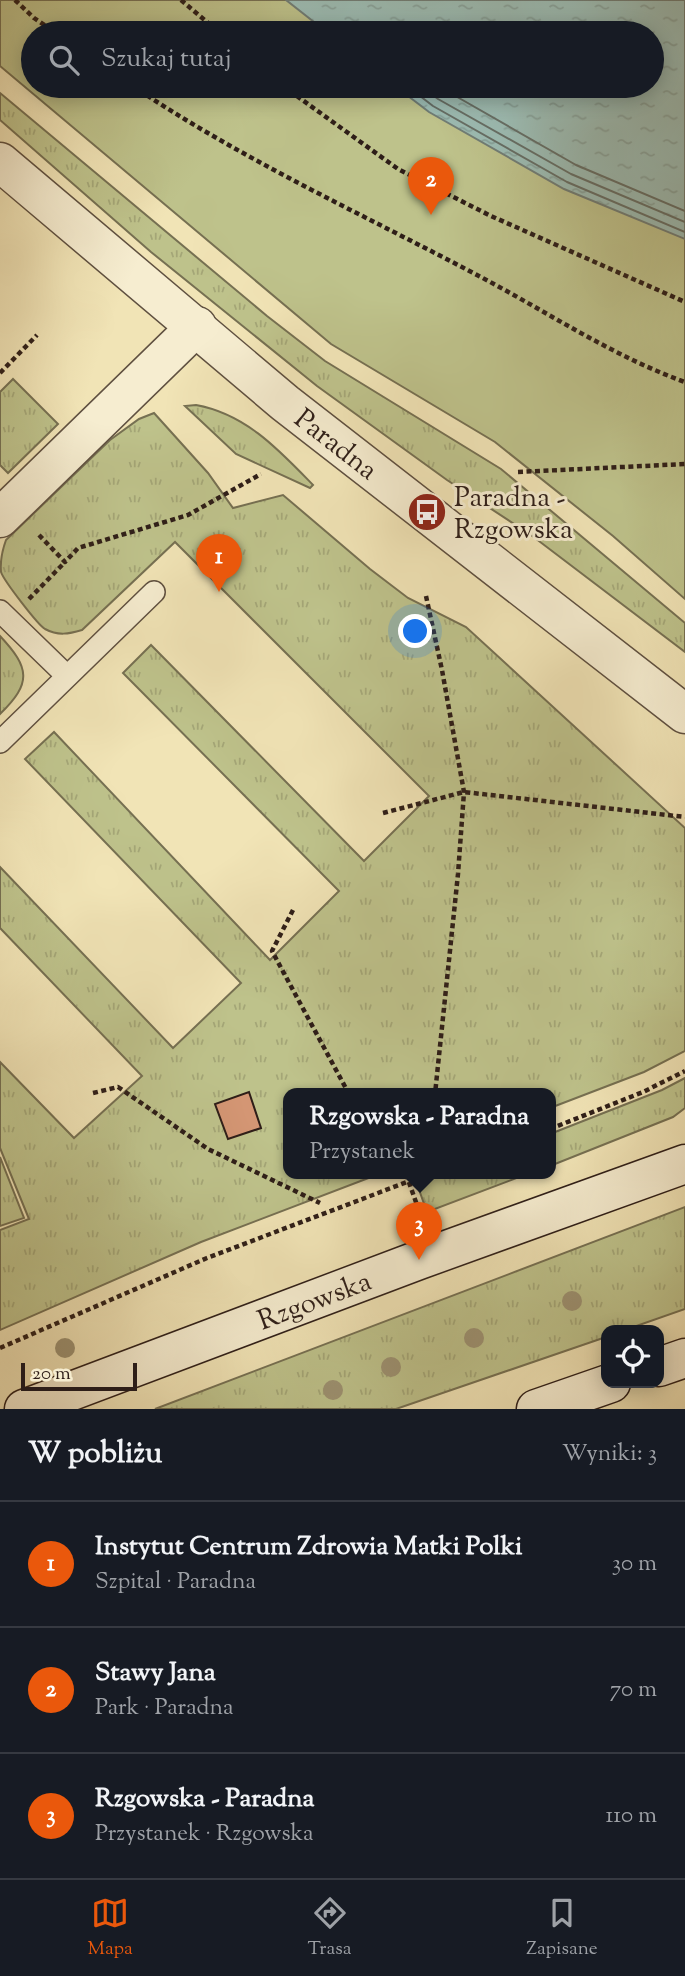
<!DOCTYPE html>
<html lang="pl">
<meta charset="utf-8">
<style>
body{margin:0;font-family:"Sorts Mill Goudy",serif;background:#242831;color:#f1f3f6}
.controls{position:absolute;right:21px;bottom:21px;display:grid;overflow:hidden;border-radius:14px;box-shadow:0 4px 18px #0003}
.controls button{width:63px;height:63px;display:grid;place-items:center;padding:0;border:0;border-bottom:2px solid #363941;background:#171b24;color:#f1f3f6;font:35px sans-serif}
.scale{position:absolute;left:21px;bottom:18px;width:116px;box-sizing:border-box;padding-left:7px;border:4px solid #2e1e18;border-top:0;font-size:19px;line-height:24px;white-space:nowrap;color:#2e1e18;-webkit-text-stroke:5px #f6edd0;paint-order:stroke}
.you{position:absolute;left:416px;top:632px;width:24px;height:24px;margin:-18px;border:5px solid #fff;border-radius:50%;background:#1a73e8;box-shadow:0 0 0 10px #1a73e833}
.badge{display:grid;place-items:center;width:46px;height:46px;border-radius:50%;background:#ea580c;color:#fff;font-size:23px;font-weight:700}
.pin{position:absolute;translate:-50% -58px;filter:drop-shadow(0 2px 4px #0008)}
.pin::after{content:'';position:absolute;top:37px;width:24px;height:21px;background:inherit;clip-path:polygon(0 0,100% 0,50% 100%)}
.popup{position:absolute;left:283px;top:1088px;width:273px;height:91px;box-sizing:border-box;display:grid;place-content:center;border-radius:14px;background:#171b24;filter:drop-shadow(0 2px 5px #0005);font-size:23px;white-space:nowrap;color:#9ea1a6}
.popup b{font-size:26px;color:#f1f3f6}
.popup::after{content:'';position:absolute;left:50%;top:100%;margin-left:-14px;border:14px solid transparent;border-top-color:#171b24}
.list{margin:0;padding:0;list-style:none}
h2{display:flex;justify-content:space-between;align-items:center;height:91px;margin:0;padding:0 28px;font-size:30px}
h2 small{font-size:23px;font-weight:400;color:#9ea1a6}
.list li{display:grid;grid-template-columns:46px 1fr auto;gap:21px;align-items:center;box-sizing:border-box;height:126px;padding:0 28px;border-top:2px solid #363941}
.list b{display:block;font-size:26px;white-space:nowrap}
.list p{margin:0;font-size:23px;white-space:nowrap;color:#9ea1a6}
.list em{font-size:23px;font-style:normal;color:#9ea1a6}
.icon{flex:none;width:38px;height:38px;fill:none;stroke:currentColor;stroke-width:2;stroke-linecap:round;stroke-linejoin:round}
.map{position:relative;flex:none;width:685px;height:1409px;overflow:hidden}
.search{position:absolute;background:#171b24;box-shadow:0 4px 18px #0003;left:21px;right:21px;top:21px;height:77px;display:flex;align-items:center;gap:18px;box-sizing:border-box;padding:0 24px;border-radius:38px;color:#9ea1a6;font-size:26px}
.sheet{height:469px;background:#171b24}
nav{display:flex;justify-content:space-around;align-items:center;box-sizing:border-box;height:98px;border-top:2px solid #363941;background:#171b24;font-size:19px;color:#9ea1a6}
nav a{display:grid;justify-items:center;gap:4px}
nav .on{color:#ea580c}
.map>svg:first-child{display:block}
</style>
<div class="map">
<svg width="685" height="1409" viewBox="0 0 685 1409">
<defs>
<pattern id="grass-tufts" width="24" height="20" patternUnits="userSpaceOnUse" patternTransform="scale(1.75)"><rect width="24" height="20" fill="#bec28b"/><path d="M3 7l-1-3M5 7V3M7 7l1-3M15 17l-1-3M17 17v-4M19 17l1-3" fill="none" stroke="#a4a677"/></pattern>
<pattern id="water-ripples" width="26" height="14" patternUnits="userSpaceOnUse" patternTransform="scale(1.75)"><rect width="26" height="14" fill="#9cbdb5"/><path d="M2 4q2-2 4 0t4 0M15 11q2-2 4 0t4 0" fill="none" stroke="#87a29b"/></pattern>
</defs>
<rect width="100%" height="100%" fill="#f1e4b6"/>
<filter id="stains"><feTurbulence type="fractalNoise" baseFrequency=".00286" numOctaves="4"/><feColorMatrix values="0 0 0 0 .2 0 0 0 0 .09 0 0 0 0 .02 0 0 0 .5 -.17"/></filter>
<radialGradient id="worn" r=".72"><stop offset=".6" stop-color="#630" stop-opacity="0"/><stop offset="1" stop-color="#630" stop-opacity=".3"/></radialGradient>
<!-- grass -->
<g fill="url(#grass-tufts)" stroke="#767052" stroke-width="2">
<path d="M0,93L267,316L325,361L501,469L685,623V652L531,535L447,480L317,386L151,252L0,120Z"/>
<path d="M13,379L58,424L8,473L0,465V392Z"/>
<path d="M196,405C246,414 279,450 313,485L310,488L236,454L185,406Z"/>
<path d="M154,413L208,473L233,508L283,495L370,569L408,598L466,627L685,828V1051L644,1072L550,1108V1094H288V1174H379L201,1242L0,1330V1230L29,1219L0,1148V1062L74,1138L142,1076L0,928V867L173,1048L241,983L25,759L54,732L270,960L339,891L123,673L151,645L364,861L429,796L175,542L82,630C69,634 58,636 45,629C38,625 4,581 1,572C0,561 2,551 6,540L110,440L139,419Z"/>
<path d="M0,636C30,668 32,683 0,714Z"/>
<path d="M685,1078V1108L673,1117L550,1166V1134L662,1090Z"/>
<path d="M0,1157L24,1218L0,1226Z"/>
<path d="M444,1174H527L427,1212L417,1184Z"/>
<path d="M685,1207V1309L625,1330H606V1337L396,1409H155Z"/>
</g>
<!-- park -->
<path fill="#bec28b" stroke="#767052" stroke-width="2" fill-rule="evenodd" d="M0,0H685V599L613,536L495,442L331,344L0,66ZM33,33H652V86H33Z"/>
<!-- water -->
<path fill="url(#water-ripples)" stroke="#707d76" stroke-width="2" d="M286,0H685V239L564,189L429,112L395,86H652V33H328Z"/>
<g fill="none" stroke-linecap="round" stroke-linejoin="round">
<!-- shore -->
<g stroke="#656e66" stroke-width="2">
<path d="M407,86L433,106L567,182L685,232"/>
<path d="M421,86L438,99L571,174L685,222"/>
<path d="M438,86L576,165L685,211"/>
</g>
</g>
<!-- building -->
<path fill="#d49674" stroke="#2e1e18" stroke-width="2" d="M249,1092L261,1128L228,1139L215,1104Z"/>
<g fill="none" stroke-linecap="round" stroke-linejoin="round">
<!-- service casing -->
<g stroke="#5f5040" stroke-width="24">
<g id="service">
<path d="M0,611L67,676"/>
<path d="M0,742L154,592"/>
</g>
</g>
<!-- tertiary casing -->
<g stroke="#5f5040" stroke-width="41">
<g id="tertiary">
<path id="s1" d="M0,162L285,403L685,714"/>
<path d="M0,518L197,326"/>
</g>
</g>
<!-- secondary casing -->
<g stroke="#2e1e18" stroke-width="41">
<g id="secondary">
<path d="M659,1367L685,1358"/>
<path id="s2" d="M24,1409L419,1260L685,1164"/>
<path d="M536,1409L611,1383"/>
</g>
</g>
<!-- path -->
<g stroke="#2e1e18" stroke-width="4.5" stroke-dasharray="5 3.5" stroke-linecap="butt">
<path d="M15,0L34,18L56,33"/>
<path d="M181,0L220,33"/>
<path d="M133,86C239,158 364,215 477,275C546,311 612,356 685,382"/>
<path d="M283,86L398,169L491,216L685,302"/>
<path d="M0,373L37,335"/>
<path d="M518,472L685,464"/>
<path d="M39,535L65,562L78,548L188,515L261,474"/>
<path d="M426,596L442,670L464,792L458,874L435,1094"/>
<path d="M29,599L65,562"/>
<path d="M383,813L464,792L685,817"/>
<path d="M293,910L272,951L349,1094"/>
<path d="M93,1093L118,1087L208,1149L320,1203"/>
<path d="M550,1129L643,1092L685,1071"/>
<path d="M406,1174L417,1205"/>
<path d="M0,1348L207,1258L428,1174"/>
</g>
<!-- service -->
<use href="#service" stroke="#f6edd0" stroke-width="21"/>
<!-- tertiary -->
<use href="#tertiary" stroke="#f6edd0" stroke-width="38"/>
<!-- secondary -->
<use href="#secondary" stroke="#f6edd0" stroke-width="38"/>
</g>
<!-- trees -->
<g fill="#9d9272">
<circle cx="572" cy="1301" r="10"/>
<circle cx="474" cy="1338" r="10"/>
<circle cx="65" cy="1348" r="10"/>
<circle cx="391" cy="1367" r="10"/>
<circle cx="333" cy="1390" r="10"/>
</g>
<!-- icons -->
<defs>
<g id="bus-disc" transform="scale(2.0125)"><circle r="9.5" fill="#8f2418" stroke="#f6edd0"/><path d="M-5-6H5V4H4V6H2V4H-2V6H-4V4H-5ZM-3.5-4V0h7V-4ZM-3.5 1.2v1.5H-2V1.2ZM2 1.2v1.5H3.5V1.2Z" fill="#fff"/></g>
</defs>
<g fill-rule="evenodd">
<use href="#bus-disc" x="427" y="512"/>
</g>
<g text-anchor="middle" stroke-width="6" stroke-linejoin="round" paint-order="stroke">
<!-- street labels -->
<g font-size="28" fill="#2e1e18" stroke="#f6edd0">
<text dy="10" stroke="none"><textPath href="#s1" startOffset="439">Paradna</textPath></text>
<text dy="10" stroke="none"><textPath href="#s2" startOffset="310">Rzgowska</textPath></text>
</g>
<!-- poi labels -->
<g font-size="28" fill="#2e1e18" stroke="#f6edd0" text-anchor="start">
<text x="454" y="506">Paradna -<tspan x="454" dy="32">Rzgowska</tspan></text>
</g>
</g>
<rect width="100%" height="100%" filter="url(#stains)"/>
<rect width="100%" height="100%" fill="url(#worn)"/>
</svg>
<div class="controls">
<button><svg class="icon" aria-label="locate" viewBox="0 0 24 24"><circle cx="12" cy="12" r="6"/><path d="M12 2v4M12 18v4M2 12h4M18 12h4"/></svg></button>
</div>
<div class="scale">20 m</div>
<div class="you"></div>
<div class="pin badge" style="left:219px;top:592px">1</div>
<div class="pin badge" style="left:431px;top:215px">2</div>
<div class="pin badge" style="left:419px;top:1260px">3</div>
<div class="popup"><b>Rzgowska - Paradna</b>Przystanek</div>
<div class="search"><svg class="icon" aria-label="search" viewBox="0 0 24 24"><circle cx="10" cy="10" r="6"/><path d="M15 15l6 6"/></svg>Szukaj tutaj</div>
</div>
<section class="sheet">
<h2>W pobliżu<small>Wyniki: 3</small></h2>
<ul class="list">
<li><span class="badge">1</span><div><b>Instytut Centrum Zdrowia Matki Polki</b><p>Szpital · Paradna</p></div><em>30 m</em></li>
<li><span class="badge">2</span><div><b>Stawy Jana</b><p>Park · Paradna</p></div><em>70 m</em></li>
<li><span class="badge">3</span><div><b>Rzgowska - Paradna</b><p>Przystanek · Rzgowska</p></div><em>110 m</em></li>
</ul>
</section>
<nav>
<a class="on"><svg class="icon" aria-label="map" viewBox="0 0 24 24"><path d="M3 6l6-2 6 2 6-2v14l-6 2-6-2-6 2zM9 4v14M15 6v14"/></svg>Mapa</a>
<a><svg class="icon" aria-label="directions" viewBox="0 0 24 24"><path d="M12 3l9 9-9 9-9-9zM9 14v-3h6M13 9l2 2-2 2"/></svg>Trasa</a>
<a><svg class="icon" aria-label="saved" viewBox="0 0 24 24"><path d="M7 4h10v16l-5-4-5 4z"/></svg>Zapisane</a>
</nav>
